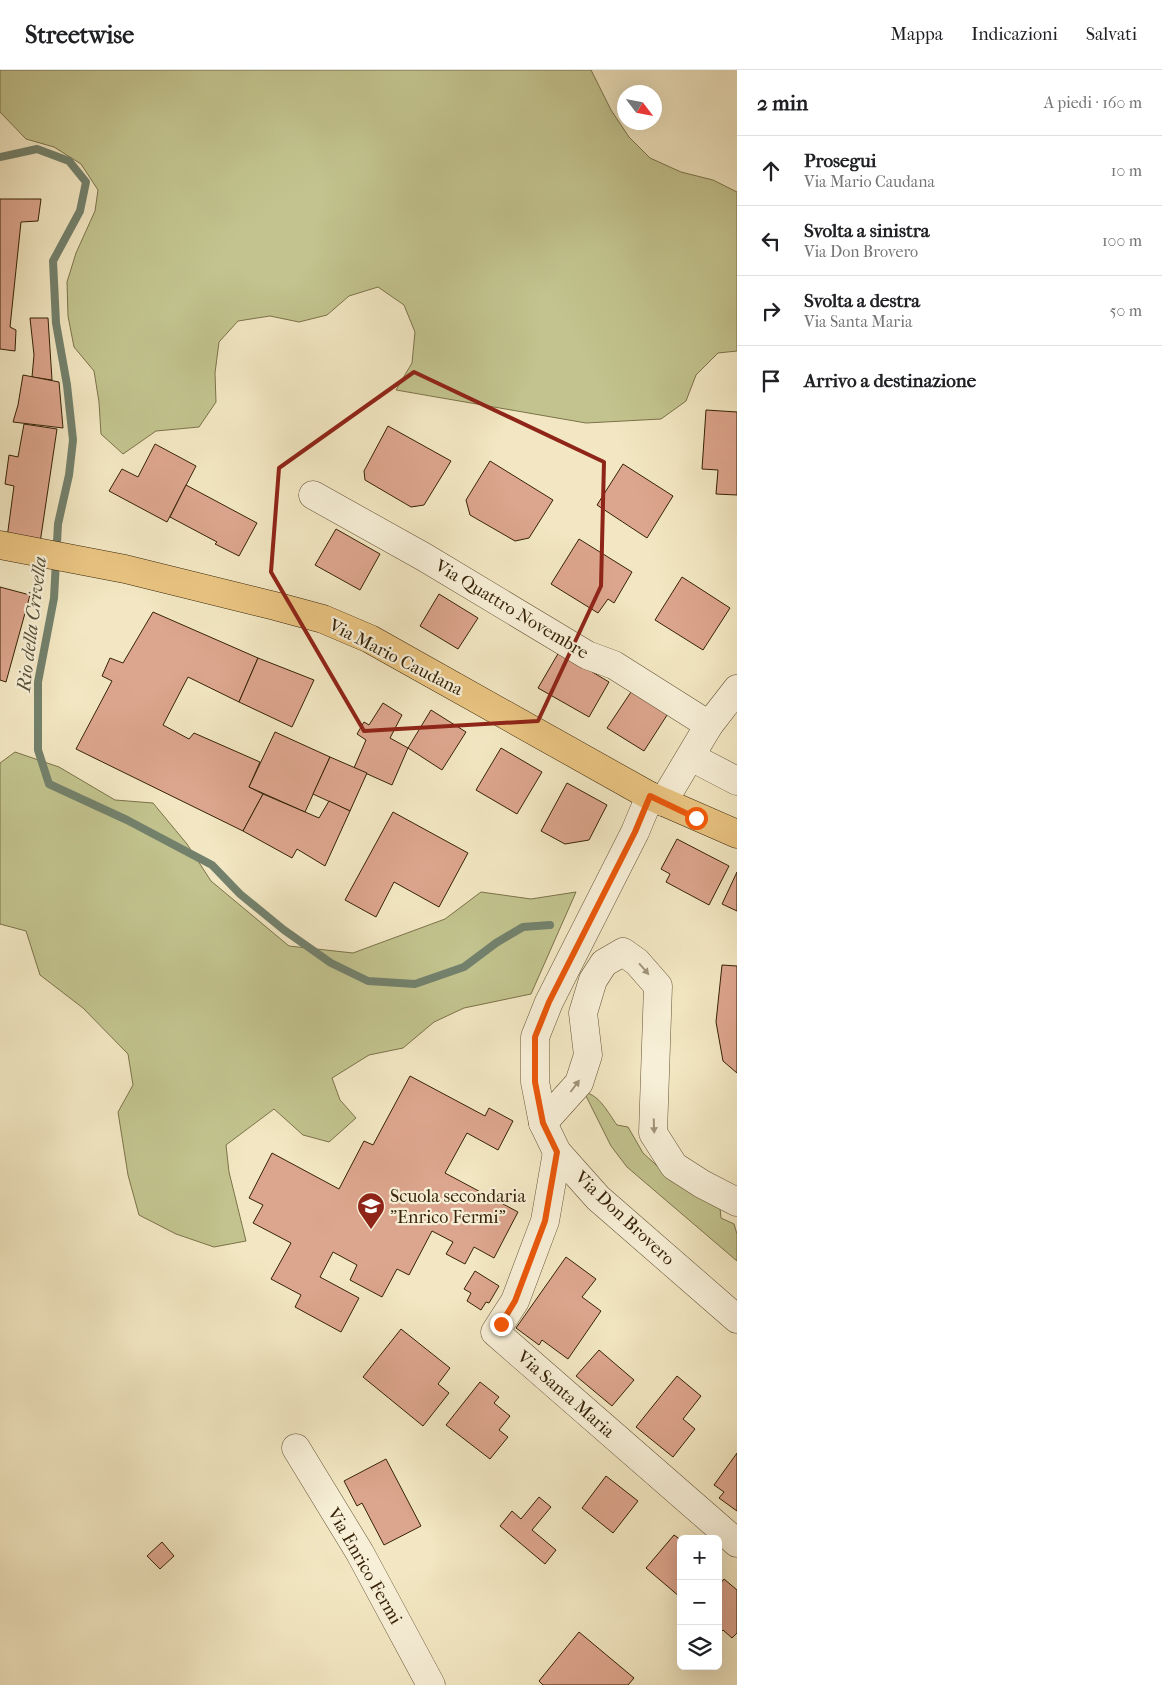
<!DOCTYPE html>
<html lang="it">
<meta charset="utf-8">
<style>
body{margin:0;font-family:"IM FELL French Canon",serif;background:#f6f6f6;color:#202124}
.controls{position:absolute;right:15px;bottom:15px;display:grid;overflow:hidden;border-radius:8px;box-shadow:0 5px 20px #0002}
.controls button{width:45px;height:45px;display:grid;place-items:center;padding:0;border:0;border-bottom:1px solid #e0e0e0;background:#fff;color:#202124;font:25px sans-serif}
.compass{position:absolute;left:617px;top:15px;width:45px;height:45px;border-radius:50%;background:#fff;box-shadow:0 5px 20px #0002;rotate:122deg}
.stop{position:absolute;width:15px;height:15px;margin:-11px;border:4px solid #ea580c;border-radius:50%;background:#fff}
.stop.end{background:#ea580c;border-color:#fff;box-shadow:0 1px 5px #0008}
.list{margin:0;padding:0;list-style:none}
h2{display:flex;justify-content:space-between;align-items:center;height:65px;margin:0;padding:0 20px;font-size:21px}
h2 small{font-size:16px;font-weight:400;color:#757577}
.list li{display:grid;grid-template-columns:32px 1fr auto;gap:15px;align-items:center;box-sizing:border-box;height:70px;padding:0 20px;border-top:1px solid #e0e0e0}
.list b{display:block;font-size:19px;white-space:nowrap}
.list p{margin:0;font-size:16px;white-space:nowrap;color:#757577}
.list em{font-size:16px;font-style:normal;color:#757577}
.icon{flex:none;width:28px;height:28px;fill:none;stroke:currentColor;stroke-width:2;stroke-linecap:round;stroke-linejoin:round}
.map{position:relative;flex:none;width:737px;height:1615px;overflow:hidden}
header{display:flex;align-items:center;gap:30px;box-sizing:border-box;height:70px;padding:0 25px;background:#fff;border-bottom:1px solid #e0e0e0}
header strong{font-size:24px}
nav{display:flex;gap:28px;margin-inline-start:auto;font-size:18px}
main{display:flex}
aside{flex:1;background:#fff}
.map>svg:first-child{display:block}
</style>
<header>
<strong>Streetwise</strong>
<nav><a>Mappa</a><a>Indicazioni</a><a>Salvati</a></nav>
</header>
<main>
<div class="map">
<svg width="737" height="1615" viewBox="0 0 737 1615">
<rect width="100%" height="100%" fill="#f2e7c2"/>
<filter id="stains"><feTurbulence type="fractalNoise" baseFrequency=".004" numOctaves="4"/><feColorMatrix values="0 0 0 0 .2 0 0 0 0 .09 0 0 0 0 .02 0 0 0 .5 -.17"/></filter>
<radialGradient id="worn" r=".72"><stop offset=".6" stop-color="#630" stop-opacity="0"/><stop offset="1" stop-color="#630" stop-opacity=".3"/></radialGradient>
<!-- green -->
<g fill="#c2c38e" stroke="#7c724a">
<path d="M0,0H591L611,40L629,67L650,88L681,102L713,110L737,122V281L718,283L696,305L686,331L661,349L586,353L396,320L412,293L415,262L404,235L378,217L349,226L327,245L299,252L270,246L238,251L219,272L215,303L216,332L199,357L156,361L123,384L101,364L99,332L94,301L74,277L68,246L67,212L76,183L95,141L98,120L81,94L54,77L26,69L0,42Z"/>
<path d="M15,682L59,697L115,730L153,733L187,774L211,811L289,876L353,883L445,849L481,822L531,829L576,822L531,924L464,938L434,952L403,978L369,985L332,1008L340,1030L356,1048L329,1072L303,1065L274,1039L226,1075L229,1102L246,1171L214,1177L176,1164L139,1145L128,1105L118,1042L133,1015L128,984L83,938L40,905L26,861L0,854V693Z"/>
<path d="M584,1022C600,1025 608,1043 617,1055L628,1057L643,1083L676,1113L720,1138L721,1148L734,1154L737,1164V1191L627,1097L611,1076Z"/>
</g>
<g fill="none" stroke-linecap="round" stroke-linejoin="round">
<!-- stream -->
<path stroke="#73816c" stroke-width="8" d="M0,87L37,79L69,91L86,112L80,141L53,191L56,253L67,315L73,370L69,405L58,454L54,528L38,612V680L49,714L127,750L212,795L240,824L284,860L331,893L368,911L415,914L464,897L496,873L523,857L550,855"/>
</g>
<!-- building -->
<g fill="#dca58d" stroke="#362207">
<path d="M0,129H41L38,151L21,152L10,257L16,260L15,281L0,279Z"/>
<path d="M30,248H48L52,310L32,307L34,285Z"/>
<path d="M23,305L59,312L63,358L13,352L18,335Z"/>
<path d="M706,340L737,342V425L716,424L718,400L702,399Z"/>
<path d="M24,354L57,359L40,473L7,468L14,416L5,414L9,385L18,387Z"/>
<path d="M388,356L451,391L424,435L411,437L365,410L364,401Z"/>
<path d="M155,374L196,396L167,452L109,421L122,399L138,407Z"/>
<path d="M490,391L553,430L529,468L515,471L470,445L466,430Z"/>
<path d="M623,394L673,426L647,468L597,435Z"/>
<path d="M186,415L257,453L239,486L215,474L217,472L170,447Z"/>
<path d="M336,459L380,484L360,520L315,495Z"/>
<path d="M579,469L632,502L614,533L608,529L598,543L551,514Z"/>
<path d="M682,507L730,538L703,580L655,550Z"/>
<path d="M0,517L30,525L6,612L0,610Z"/>
<path d="M439,524L478,548L458,579L420,556Z"/>
<path d="M153,542L258,588L239,632L188,607L163,655L189,669L194,663L260,692L249,717L263,724L243,761L76,679L112,611L102,606L110,588L123,593Z"/>
<path d="M559,582L609,612L589,647L538,618Z"/>
<path d="M258,588L314,610L292,657L239,632Z"/>
<path d="M633,619L669,642L644,681L607,658Z"/>
<path d="M383,633L402,645L390,668L408,678L392,715L354,698L366,670L357,664L364,652L369,655Z"/>
<path d="M431,640L466,662L442,700L408,678Z"/>
<path d="M275,662L330,687L305,742L249,717Z"/>
<path d="M501,678L542,702L517,744L476,720Z"/>
<path d="M330,687L367,703L350,741L313,724Z"/>
<path d="M567,713L607,735L589,770L565,774L541,761Z"/>
<path d="M263,724L319,748L329,731L350,741L325,796L297,779L292,788L243,761Z"/>
<path d="M393,742L468,783L439,837L394,812L376,847L345,830Z"/>
<path d="M677,769L729,796L709,835L666,812L670,804L661,799Z"/>
<path d="M737,802V841L722,834Z"/>
<path d="M722,895L737,896V1003L723,991L716,952Z"/>
<path d="M410,1006L485,1046L489,1038L513,1051L498,1080L467,1063L445,1103L518,1142L494,1188L474,1177L465,1194L446,1184L453,1172L432,1161L409,1205L397,1199L382,1227L350,1210L357,1195L333,1182L320,1207L359,1228L341,1262L295,1237L301,1225L271,1209L291,1173L253,1153L263,1135L249,1128L272,1083L339,1119L364,1071L373,1075Z"/>
<path d="M566,1187L596,1209L582,1227L601,1241L568,1289L542,1270L539,1275L516,1258Z"/>
<path d="M475,1201L499,1216L489,1233L486,1232L481,1240L467,1231L471,1223L464,1219Z"/>
<path d="M401,1259L450,1298L438,1314L449,1323L423,1356L363,1307Z"/>
<path d="M599,1280L634,1310L612,1336L576,1306Z"/>
<path d="M677,1306L701,1326L683,1349L695,1359L673,1387L636,1357Z"/>
<path d="M480,1312L499,1327L494,1333L510,1346L499,1360L508,1367L490,1389L446,1355Z"/>
<path d="M737,1383V1441L719,1428L724,1422L714,1415Z"/>
<path d="M386,1389L421,1456L384,1475L362,1433L357,1436L344,1411Z"/>
<path d="M606,1406L638,1431L613,1463L582,1438Z"/>
<path d="M539,1427L551,1437L532,1460L556,1480L545,1494L500,1456L512,1441L521,1449Z"/>
<path d="M674,1465L681,1470L680,1527L646,1498Z"/>
<path d="M162,1472L174,1486L160,1499L147,1486Z"/>
<path d="M724,1509L737,1520V1563L732,1568L723,1560L718,1565V1513L720,1514Z"/>
<path d="M579,1562L634,1608L628,1615H543L539,1611Z"/>
</g>
<g fill="none" stroke-linecap="round" stroke-linejoin="round">
<!-- minor casing -->
<g stroke="#655336" stroke-width="29">
<g id="minor">
<path d="M313,425L424,487L587,585L614,595L709,655"/>
<path d="M691,687L737,711"/>
<path d="M650,726L635,762L549,932L535,967V1012L543,1053L557,1082L598,1128L737,1249"/>
<path d="M663,732L709,655L737,619"/>
<path d="M543,1053L579,1013L588,985L583,943L593,910L604,893L623,882L637,892L658,916L653,1063L674,1096L702,1114L737,1132"/>
<path d="M557,1082L545,1151L515,1231L495,1262L737,1473"/>
<path d="M296,1378L360,1483L431,1615"/>
</g>
</g>
<!-- major casing -->
<g stroke="#362207" stroke-width="29">
<path id="major" d="M0,475L125,499L275,536L323,549L370,569L650,726L737,764"/>
</g>
<!-- minor -->
<use href="#minor" stroke="#f7efd7" stroke-width="28"/>
<!-- major -->
<use href="#major" stroke="#e9c481" stroke-width="28"/>
</g>
<!-- one-way arrows -->
<defs><path id="oneway-solid" d="M-6-.8H1V-3.2L6.5 0L1 3.2V.8H-6Z" transform="scale(1.25)"/></defs>
<g fill="#a09379">
<use href="#oneway-solid" transform="translate(644 899) rotate(49)"/>
<use href="#oneway-solid" transform="translate(575 1016) rotate(-53)"/>
<use href="#oneway-solid" transform="translate(654 1056) rotate(88)"/>
</g>
<g fill="none" stroke-linecap="round" stroke-linejoin="round">
<!-- route -->
<path stroke="#ea580c" stroke-width="6" d="M501,1254L515,1231L545,1151L557,1082L543,1053L535,1012V967L549,932L635,762L650,726L696,748"/>
</g>
<!-- marked area -->
<path fill="none" stroke="#8f2418" stroke-width="4" stroke-linejoin="round" d="M414,302L604,392L601,516L538,651L364,661L271,502L279,398Z"/>
<!-- icons -->
<defs>
<g id="school-pin" transform="scale(1.4375)"><path d="M0 17L-7.5 6A9.5 9.5 0 1 1 7.5 6Z" fill="#8f2418" stroke="#f7efd7"/><path d="M0-5L7-2L0 1L-7-2ZM-4 1L0 2.5L4 1V4Q0 6-4 4Z" fill="#fff"/></g>
</defs>
<g fill-rule="evenodd">
<use href="#school-pin" x="371" y="1136"/>
</g>
<g text-anchor="middle" stroke-width="4.5" stroke-linejoin="round" paint-order="stroke">
<!-- street labels -->
<g font-size="18" fill="#362207" stroke="#f7efd7">
<text transform="translate(512 539) rotate(31)" y="6">Via Quattro Novembre</text>
<text transform="translate(396 587) rotate(27)" y="6">Via Mario Caudana</text>
<text transform="translate(625 1148) rotate(43)" y="6">Via Don Brovero</text>
<text transform="translate(566 1324) rotate(41)" y="6">Via Santa Maria</text>
<text transform="translate(365 1496) rotate(60)" y="6">Via Enrico Fermi</text>
</g>
<!-- poi labels -->
<g font-size="18" fill="#362207" stroke="#f7efd7" text-anchor="start">
<text x="390" y="1132">Scuola secondaria<tspan x="390" dy="21">"Enrico Fermi"</tspan></text>
</g>
<!-- water labels -->
<g font-size="19" font-style="italic" fill="#555139" stroke="#f7efd7">
<text transform="translate(31 554) rotate(-83)" y="7">Rio della Crivella</text>
</g>
</g>
<rect width="100%" height="100%" filter="url(#stains)"/>
<rect width="100%" height="100%" fill="url(#worn)"/>
</svg>
<div class="controls">
<button>+</button>
<button>−</button>
<button><svg class="icon" aria-label="layers" viewBox="0 0 24 24"><path d="M12 4l9 5-9 5-9-5zM3 14l9 5 9-5"/></svg></button>
</div>
<svg class="compass" viewBox="-18 -18 36 36"><path d="M0-13l5 13h-10z" fill="#e53935"/><path d="M0 13l5-13h-10z" fill="#757577"/></svg>
<div class="stop" style="left:696px;top:748px"></div>
<div class="stop end" style="left:501px;top:1254px"></div>
</div>
<aside>
<h2>2 min<small>A piedi · 160 m</small></h2>
<ul class="list">
<li><svg class="icon" aria-label="ahead" viewBox="0 0 24 24"><path d="M12 20V5M6 11l6-6 6 6"/></svg><div><b>Prosegui</b><p>Via Mario Caudana</p></div><em>10 m</em></li>
<li><svg class="icon" aria-label="left" viewBox="0 0 24 24"><path d="M17 20v-9H6M10 6l-5 5 5 5"/></svg><div><b>Svolta a sinistra</b><p>Via Don Brovero</p></div><em>100 m</em></li>
<li><svg class="icon" aria-label="right" viewBox="0 0 24 24"><path d="M7 20v-9h11M14 6l5 5-5 5"/></svg><div><b>Svolta a destra</b><p>Via Santa Maria</p></div><em>50 m</em></li>
<li><svg class="icon" aria-label="arrive" viewBox="0 0 24 24"><path d="M6 21V4h12l-3 4 3 4H6"/></svg><div><b>Arrivo a destinazione</b></div></li>
</ul>
</aside>
</main>
